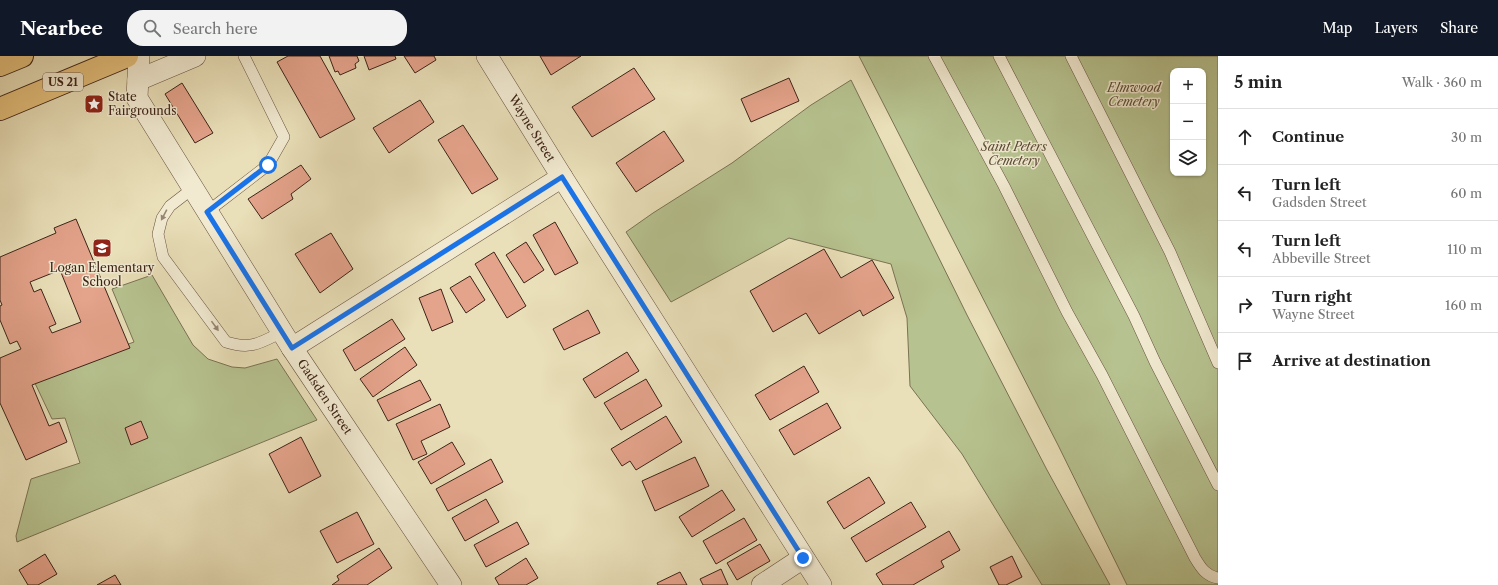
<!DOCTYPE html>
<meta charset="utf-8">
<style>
body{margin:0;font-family:"Libre Caslon Text",serif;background:#f2f2f2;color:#222}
.controls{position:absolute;right:12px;top:12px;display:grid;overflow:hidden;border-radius:8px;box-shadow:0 1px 3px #0004}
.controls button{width:36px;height:36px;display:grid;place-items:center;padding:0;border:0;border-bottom:1px solid #e0e0e0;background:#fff;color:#222;font:20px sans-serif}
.stop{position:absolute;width:12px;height:12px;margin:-9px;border:3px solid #1a73e8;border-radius:50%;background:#fff}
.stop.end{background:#1a73e8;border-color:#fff;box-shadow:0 1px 4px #0008}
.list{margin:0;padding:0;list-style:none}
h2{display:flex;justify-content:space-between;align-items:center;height:52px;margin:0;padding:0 16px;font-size:17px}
h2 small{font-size:13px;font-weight:400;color:#767676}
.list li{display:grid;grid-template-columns:26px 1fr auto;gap:12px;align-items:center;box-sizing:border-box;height:56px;padding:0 16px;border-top:1px solid #e0e0e0}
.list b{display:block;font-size:15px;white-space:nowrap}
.list p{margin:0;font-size:13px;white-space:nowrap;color:#767676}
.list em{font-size:13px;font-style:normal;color:#767676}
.icon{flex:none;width:22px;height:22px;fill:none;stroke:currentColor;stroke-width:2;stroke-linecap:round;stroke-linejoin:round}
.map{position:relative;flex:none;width:1218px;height:529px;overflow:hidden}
header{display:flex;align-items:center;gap:24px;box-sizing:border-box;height:56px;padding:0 20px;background:#111827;color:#fff}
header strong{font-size:19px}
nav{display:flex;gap:22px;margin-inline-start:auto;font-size:14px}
.search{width:280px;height:36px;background:#f2f2f2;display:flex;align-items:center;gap:10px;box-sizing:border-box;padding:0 14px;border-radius:16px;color:#767676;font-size:15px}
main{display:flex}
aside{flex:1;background:#fff}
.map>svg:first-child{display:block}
</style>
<header>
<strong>Nearbee</strong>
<div class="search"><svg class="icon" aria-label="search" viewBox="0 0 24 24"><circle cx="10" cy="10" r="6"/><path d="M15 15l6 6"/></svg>Search here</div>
<nav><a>Map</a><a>Layers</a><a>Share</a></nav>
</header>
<main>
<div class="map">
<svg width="1218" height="529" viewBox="0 0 1218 529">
<rect width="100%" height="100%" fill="#e9dfb8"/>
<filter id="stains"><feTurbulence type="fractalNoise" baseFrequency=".005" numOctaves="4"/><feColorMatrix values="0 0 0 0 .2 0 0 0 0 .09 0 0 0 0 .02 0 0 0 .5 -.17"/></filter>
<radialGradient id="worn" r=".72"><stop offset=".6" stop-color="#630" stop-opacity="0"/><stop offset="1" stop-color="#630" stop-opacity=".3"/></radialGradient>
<!-- green -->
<g fill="#b6c28f" stroke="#7a7254" fill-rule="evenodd">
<path d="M859,0H1218V529H1127L1058,389ZM1173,15H1203V117H1173Z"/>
<path d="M851,24L967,259L1047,414L1110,529H1042L962,398L910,330L907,262L891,208L789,182L671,246L626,176L653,157L732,107L811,49Z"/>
<path d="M152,219L193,289L208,303L232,311L245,312L277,303L317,364L17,486L16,480L31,423L80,407L65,362L52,363L33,323L134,286L112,233Z"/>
</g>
<!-- building -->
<g fill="#e4a38b" stroke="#3d2318" fill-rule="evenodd">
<path d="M288,0H320L355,63L320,82L277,6Z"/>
<path d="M329,0H357L359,5L355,8L356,12L340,19L338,15L335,16Z"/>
<path d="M364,0H395L396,3L369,14Z"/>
<path d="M404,0H434L436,4L415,17Z"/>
<path d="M540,0H581L551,19Z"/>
<path d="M634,12L655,43L592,81L572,51Z"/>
<path d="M789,22L799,45L751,66L741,43Z"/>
<path d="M182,27L213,77L195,87L165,38Z"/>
<path d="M420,44L434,66L389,97L373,72Z"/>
<path d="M463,69L498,123L472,138L438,84Z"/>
<path d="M664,75L684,105L636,136L616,107Z"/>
<path d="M301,109L311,123L291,138L293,143L262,163L248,143Z"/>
<path d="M76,163L130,292L32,329L49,370L59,366L67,386L26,404L0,347V302L21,293L17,285L10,288L0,264V250L2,249L0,244V201L56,177L54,172ZM60,214L81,266L52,277L49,271L56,268L41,233L34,236L30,226Z"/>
<path d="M555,166L578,207L555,219L533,179Z"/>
<path d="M331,177L353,213L320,237L295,198Z"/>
<path d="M526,186L544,214L524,227L506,199Z"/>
<path d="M824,193L841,222L872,204L894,242L863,260L860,254L819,278L806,257L773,276L750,235Z"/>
<path d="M494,196L526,250L507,262L475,208Z"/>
<path d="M470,220L485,244L466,257L450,232Z"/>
<path d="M441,233L453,266L432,275L419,242Z"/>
<path d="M588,254L600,277L564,294L553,273Z"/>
<path d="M392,263L405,283L355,315L343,294Z"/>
<path d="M405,291L417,309L373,341L360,323Z"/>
<path d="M627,296L639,315L595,342L583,323Z"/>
<path d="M804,310L819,336L770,364L755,339Z"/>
<path d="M646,323L662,350L621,374L604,347Z"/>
<path d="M420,324L431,344L388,365L377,344Z"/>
<path d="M827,347L841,372L794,399L779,374Z"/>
<path d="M440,348L450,371L421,385L427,398L413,404L396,368Z"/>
<path d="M666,360L682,386L636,414L630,405L622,410L611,393Z"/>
<path d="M141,365L148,382L131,389L125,372Z"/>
<path d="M301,381L321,420L289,437L269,398Z"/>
<path d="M452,386L465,408L431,428L418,406Z"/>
<path d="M695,401L709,430L655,455L642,425Z"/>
<path d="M491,403L503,426L448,455L436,433Z"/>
<path d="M869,421L885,447L844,473L827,446Z"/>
<path d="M722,434L735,454L692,481L679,461Z"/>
<path d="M486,443L499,466L465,485L452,462Z"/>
<path d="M911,446L926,471L866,506L851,482Z"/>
<path d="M357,456L374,488L337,507L320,475Z"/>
<path d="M744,462L757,484L716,508L703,485Z"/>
<path d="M517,466L529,488L486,511L474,489Z"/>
<path d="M949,475L960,494L941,505L944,511L913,529H883L876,518Z"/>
<path d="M760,488L770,505L737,524L727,507Z"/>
<path d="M379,492L392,512L367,529H332L339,524L337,520Z"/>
<path d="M45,498L57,518L38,529H28L19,514Z"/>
<path d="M1012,500L1022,521L1006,529H999L990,511Z"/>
<path d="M526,502L538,522L526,529H499L495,522Z"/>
<path d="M721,513L728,529H703L700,523Z"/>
<path d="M680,516L687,529H658L657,527Z"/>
<path d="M115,519L121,529H97Z"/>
</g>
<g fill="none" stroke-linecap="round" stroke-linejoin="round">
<!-- lane casing -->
<g stroke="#685240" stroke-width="12">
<g id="lane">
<path d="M934,0L1004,130L1067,256L1102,319L1195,502C1201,512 1206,520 1218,522"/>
<path d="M999,0L1134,260L1155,306L1218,429"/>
<path d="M1071,0L1170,196L1218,307"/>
<path d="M192,133L170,150L162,162L158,178L163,201L226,286C251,294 260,287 282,276"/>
<path d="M207,156L268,109L284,81L244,0"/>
</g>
</g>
<!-- street casing -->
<g stroke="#685240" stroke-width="22">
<g id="street">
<path id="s1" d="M139,0L137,42L292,292L451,529"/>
<path id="s2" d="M487,0L562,121L821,529"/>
<path d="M138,24L195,0"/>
<path d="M292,292L562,121"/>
<path d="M762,529L803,502"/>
</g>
</g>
<!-- highway casing -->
<g stroke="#3d2318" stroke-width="24">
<g id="highway">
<path d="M0,9L22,0"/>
<path d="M0,53L127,0"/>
</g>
</g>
<!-- lane -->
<use href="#lane" stroke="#f1ead1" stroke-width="11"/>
<!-- street -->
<use href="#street" stroke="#f1ead1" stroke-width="21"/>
<!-- highway -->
<use href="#highway" stroke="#e4c07c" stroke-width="22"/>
</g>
<!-- one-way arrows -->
<defs><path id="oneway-solid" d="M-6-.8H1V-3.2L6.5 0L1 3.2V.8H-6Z"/></defs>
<g fill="#978674">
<use href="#oneway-solid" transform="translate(164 159) rotate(118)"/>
<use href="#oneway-solid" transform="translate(215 270) rotate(54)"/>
</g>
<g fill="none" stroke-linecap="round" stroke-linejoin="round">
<!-- route -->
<path stroke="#1a73e8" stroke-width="5" d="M268,109L207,156L292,292L562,121L803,502"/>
</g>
<!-- icons -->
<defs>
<g id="sight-square" transform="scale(1)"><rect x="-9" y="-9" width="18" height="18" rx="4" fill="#8f2418" stroke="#f1ead1"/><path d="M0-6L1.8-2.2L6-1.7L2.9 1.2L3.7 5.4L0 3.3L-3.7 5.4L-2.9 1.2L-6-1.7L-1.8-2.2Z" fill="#fff"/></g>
<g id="school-square" transform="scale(1)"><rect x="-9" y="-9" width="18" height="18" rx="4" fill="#8f2418" stroke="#f1ead1"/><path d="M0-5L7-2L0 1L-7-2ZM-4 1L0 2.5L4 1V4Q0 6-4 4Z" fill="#fff"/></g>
</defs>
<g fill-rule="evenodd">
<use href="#sight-square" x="94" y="48"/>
<use href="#school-square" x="102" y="192"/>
</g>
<g text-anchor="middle" stroke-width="3" stroke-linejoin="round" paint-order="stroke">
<!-- shield labels -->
<rect fill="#f1ead1" stroke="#735f50" stroke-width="1" x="43" y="17" width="40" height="18" rx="3"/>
<g font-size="11" font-weight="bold" fill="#3d2318">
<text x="63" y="30">US 21</text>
</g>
<!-- park labels -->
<g font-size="12" font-style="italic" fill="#5b4b36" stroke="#f1ead1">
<text x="1134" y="36">Elmwood<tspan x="1134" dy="14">Cemetery</tspan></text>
<text x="1014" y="95">Saint Peters<tspan x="1014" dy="14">Cemetery</tspan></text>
</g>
<!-- poi labels -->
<g font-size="12" fill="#3d2318" stroke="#f1ead1" text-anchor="start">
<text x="108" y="45">State<tspan x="108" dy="14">Fairgrounds</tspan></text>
<text x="102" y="216" text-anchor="middle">Logan Elementary<tspan x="102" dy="14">School</tspan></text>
</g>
<!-- street labels -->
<g font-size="12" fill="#3d2318" stroke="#f1ead1">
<text dy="4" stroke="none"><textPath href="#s2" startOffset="85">Wayne Street</textPath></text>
<text dy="4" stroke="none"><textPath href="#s1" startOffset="395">Gadsden Street</textPath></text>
</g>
</g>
<rect width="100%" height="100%" filter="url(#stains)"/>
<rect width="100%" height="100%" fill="url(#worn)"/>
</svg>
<div class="controls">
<button>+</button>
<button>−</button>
<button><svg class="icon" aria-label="layers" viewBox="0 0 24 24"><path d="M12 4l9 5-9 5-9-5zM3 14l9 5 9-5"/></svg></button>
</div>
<div class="stop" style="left:268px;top:109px"></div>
<div class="stop end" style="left:803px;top:502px"></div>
</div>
<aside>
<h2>5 min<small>Walk · 360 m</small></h2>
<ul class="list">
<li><svg class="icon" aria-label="ahead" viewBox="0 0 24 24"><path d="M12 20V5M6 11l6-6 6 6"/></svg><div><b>Continue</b></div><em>30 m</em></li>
<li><svg class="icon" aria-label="left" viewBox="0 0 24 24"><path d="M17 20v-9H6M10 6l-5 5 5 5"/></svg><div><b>Turn left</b><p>Gadsden Street</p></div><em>60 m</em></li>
<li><svg class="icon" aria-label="left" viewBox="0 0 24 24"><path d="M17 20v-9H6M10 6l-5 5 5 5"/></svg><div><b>Turn left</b><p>Abbeville Street</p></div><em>110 m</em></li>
<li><svg class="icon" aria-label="right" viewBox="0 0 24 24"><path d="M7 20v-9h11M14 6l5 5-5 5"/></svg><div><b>Turn right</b><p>Wayne Street</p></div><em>160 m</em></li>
<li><svg class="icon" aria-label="arrive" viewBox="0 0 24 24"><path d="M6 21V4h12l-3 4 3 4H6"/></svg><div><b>Arrive at destination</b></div></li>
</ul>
</aside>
</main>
